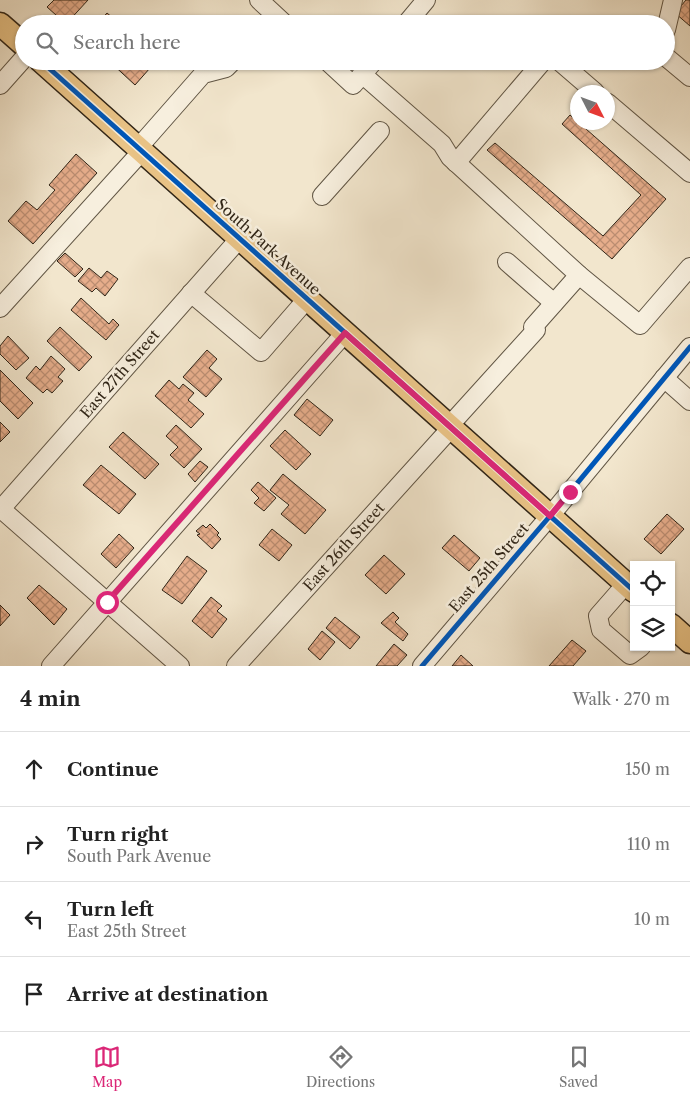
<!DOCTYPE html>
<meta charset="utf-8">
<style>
body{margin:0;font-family:"Libre Caslon Text",serif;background:#f2f2f2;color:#222}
.controls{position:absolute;right:15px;bottom:15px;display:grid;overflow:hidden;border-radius:0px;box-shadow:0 1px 4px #0004}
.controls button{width:45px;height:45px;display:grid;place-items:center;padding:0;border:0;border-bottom:1px solid #e0e0e0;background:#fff;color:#222;font:25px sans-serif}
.compass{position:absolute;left:570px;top:85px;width:45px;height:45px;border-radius:50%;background:#fff;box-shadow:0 1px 4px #0004;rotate:132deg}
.stop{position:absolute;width:15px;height:15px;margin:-11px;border:4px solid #db2777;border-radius:50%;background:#fff}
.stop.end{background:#db2777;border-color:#fff;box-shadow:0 1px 5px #0008}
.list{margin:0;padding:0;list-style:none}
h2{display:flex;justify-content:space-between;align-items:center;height:65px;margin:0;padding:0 20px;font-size:21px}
h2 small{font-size:16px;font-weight:400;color:#767676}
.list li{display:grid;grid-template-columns:32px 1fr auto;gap:15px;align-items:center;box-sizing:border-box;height:75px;padding:0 20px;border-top:1px solid #e0e0e0}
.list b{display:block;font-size:19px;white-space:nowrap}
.list p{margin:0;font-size:16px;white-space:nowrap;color:#767676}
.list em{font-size:16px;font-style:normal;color:#767676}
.icon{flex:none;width:28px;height:28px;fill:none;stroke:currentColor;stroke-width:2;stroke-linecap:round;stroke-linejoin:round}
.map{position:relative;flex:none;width:690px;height:666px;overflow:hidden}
.search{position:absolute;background:#fff;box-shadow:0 1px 4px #0004;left:15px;right:15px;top:15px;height:55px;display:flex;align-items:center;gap:12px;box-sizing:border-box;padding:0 18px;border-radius:28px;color:#767676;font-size:19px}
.sheet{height:365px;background:#fff}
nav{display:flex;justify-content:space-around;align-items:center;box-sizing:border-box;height:70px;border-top:1px solid #e0e0e0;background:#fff;font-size:14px;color:#767676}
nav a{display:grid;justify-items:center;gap:2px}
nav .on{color:#db2777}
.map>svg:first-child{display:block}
</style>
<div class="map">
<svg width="690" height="666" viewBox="0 0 690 666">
<defs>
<pattern id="building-cross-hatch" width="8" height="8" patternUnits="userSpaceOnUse" patternTransform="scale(1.25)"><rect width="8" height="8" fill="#e6ad8b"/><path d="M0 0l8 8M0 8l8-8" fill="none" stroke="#bb8d71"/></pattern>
</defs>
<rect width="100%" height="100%" fill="#f2e6cd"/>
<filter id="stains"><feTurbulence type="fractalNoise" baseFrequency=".004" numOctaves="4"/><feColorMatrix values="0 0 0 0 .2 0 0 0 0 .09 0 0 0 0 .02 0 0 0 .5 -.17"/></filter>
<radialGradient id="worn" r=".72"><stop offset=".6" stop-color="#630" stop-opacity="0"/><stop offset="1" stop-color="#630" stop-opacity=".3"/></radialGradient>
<!-- building -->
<g fill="url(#building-cross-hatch)" stroke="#302517">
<path d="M54,0H88L66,24L47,7Z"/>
<path d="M686,0H690V26L675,13Z"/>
<path d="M107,13L120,24H97Z"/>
<path d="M109,61H143L150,68L135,85Z"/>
<path d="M570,115L666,199L612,259L487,150L495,143L603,236L641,195L562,124Z"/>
<path d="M76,154L97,173L33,244L8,221L26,201L37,210L55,190L49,185Z"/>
<path d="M65,253L83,269L75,277L57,261Z"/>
<path d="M89,268L101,278L107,271L118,279L105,296L96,288L92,292L78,281Z"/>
<path d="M81,298L109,324L113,319L119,325L106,340L71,310Z"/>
<path d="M60,327L92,357L79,371L47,341Z"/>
<path d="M8,336L29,358L16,370L0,354V346Z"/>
<path d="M207,350L217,359L209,368L222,379L206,397L183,377Z"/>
<path d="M51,356L65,369L58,377L63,381L52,393L47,389L43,393L26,378L36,366L40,370Z"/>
<path d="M0,370L33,403L18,419L0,401Z"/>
<path d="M169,380L179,389L183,384L194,393L188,400L204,414L191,428L155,396Z"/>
<path d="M307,399L333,420L320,436L294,415Z"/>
<path d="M0,422L10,432L0,442Z"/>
<path d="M176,425L202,449L184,468L170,455L178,447L166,436Z"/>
<path d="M285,430L311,454L296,470L270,446Z"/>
<path d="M123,432L159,464L145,479L109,447Z"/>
<path d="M200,461L208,467L195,482L188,474Z"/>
<path d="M101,465L136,494L119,514L83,485Z"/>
<path d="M283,474L326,510L305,534L281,514L289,505L270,490Z"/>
<path d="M258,482L276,498L264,511L254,503L259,498L251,490Z"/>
<path d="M667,514L684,529L661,554L644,539Z"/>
<path d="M210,524L219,533L217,535L221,539L212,549L197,535L200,534L196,531L203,525L206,528Z"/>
<path d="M272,529L292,545L279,561L259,545Z"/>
<path d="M119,534L134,548L116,568L101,554Z"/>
<path d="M454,535L480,558L469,571L442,548Z"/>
<path d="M384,555L405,574L386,594L365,575Z"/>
<path d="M187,556L207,571L182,604L162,590Z"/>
<path d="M39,585L67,609L54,625L27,598Z"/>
<path d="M211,597L222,606L217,611L227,619L212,638L192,621Z"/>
<path d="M0,605L10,615L0,626Z"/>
<path d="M393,612L399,618L395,622L408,634L403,641L381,623Z"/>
<path d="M335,617L360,637L350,649L326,628Z"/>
<path d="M322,631L335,642L320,660L308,649Z"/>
<path d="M572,640L586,651L573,666H549Z"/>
<path d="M394,644L407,655L397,666H376Z"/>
<path d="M461,655L473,666H452Z"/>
</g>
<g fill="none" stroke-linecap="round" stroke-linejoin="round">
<!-- minor casing -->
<g stroke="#605544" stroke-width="20">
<g id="minor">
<path d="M259,0L285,24"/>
<path d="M406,24L426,0"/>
<path d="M666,30L673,0"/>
<path d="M666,57L690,77"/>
<path d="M327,61L353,85L374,61"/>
<path d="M559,61L595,92"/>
<path d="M362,74L442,144L450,157L579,275L533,327"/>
<path d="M0,85L24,58"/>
<path d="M608,103L690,173"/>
<path d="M138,148L203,74L226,68L233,61"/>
<path d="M456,163L543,61"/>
<path d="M322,196L380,131"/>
<path d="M507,262L554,303"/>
<path d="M579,275L640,325L690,267"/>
<path d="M191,293L261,352L307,299"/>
<path d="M0,308L142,151"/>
<path d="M664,378L690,401"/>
<path d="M449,426L536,330"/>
<path d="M0,508L180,666"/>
<path d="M0,510L240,238"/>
<path d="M626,584L598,616L601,630L630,655L641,647"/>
<path d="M51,666L345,333"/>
<path d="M236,666L451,428"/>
<path d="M422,666L550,516L690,347"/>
</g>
</g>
<!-- major casing -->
<g stroke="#302517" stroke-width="25">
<g id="major">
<path d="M0,24L24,45"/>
<path d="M41,61L634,591"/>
<path d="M671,625L690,642"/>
</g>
</g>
<!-- minor -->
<use href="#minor" stroke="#f7efde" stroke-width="18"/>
<!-- major -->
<use href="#major" stroke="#e9c386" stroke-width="22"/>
<!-- cycleway casing -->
<g stroke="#f7efde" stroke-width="8">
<g id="cycleway">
<path d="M41,61L634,591"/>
<path d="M422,666L550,516L690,347"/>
</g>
</g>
<!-- cycleway -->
<use href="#cycleway" stroke="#0057b8" stroke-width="5"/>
</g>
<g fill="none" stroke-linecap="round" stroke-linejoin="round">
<!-- route -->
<path stroke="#db2777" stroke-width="6" d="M107,602L345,333L550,516L570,492"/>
</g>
<g text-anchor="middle" stroke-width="5" stroke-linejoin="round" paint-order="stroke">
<!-- street labels -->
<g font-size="15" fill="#302517" stroke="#f7efde">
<text transform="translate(268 247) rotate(42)" y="5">South Park Avenue</text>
<text transform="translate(120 374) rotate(-49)" y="5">East 27th Street</text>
<text transform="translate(344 547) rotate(-48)" y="5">East 26th Street</text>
<text transform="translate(489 568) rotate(-49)" y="5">East 25th Street</text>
</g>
</g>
<rect width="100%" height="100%" filter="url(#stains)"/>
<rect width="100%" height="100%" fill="url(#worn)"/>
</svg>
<div class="controls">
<button><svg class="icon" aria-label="locate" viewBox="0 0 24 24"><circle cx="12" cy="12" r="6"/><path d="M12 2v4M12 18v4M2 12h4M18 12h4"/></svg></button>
<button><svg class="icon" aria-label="layers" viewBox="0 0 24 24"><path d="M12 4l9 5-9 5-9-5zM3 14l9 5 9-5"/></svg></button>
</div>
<svg class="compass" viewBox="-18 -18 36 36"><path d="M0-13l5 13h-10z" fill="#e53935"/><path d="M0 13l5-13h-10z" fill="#767676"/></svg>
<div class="stop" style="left:107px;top:602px"></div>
<div class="stop end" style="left:570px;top:492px"></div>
<div class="search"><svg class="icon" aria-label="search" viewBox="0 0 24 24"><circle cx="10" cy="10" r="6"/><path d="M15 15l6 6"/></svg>Search here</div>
</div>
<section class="sheet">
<h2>4 min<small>Walk · 270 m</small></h2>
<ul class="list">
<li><svg class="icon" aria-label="ahead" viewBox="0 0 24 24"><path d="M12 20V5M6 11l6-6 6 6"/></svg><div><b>Continue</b></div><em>150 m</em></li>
<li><svg class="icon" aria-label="right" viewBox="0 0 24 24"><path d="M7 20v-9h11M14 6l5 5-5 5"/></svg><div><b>Turn right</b><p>South Park Avenue</p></div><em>110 m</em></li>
<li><svg class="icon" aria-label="left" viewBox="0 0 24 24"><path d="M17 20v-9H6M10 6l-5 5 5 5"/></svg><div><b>Turn left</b><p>East 25th Street</p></div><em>10 m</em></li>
<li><svg class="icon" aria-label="arrive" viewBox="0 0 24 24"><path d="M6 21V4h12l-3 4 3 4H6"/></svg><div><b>Arrive at destination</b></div></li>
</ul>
</section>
<nav>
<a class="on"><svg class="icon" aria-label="map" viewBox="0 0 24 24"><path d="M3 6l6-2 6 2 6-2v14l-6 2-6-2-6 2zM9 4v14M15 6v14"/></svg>Map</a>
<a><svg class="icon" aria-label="directions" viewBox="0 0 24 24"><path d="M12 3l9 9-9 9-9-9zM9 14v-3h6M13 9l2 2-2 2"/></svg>Directions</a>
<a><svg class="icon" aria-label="saved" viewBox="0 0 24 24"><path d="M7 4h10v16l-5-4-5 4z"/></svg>Saved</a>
</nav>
